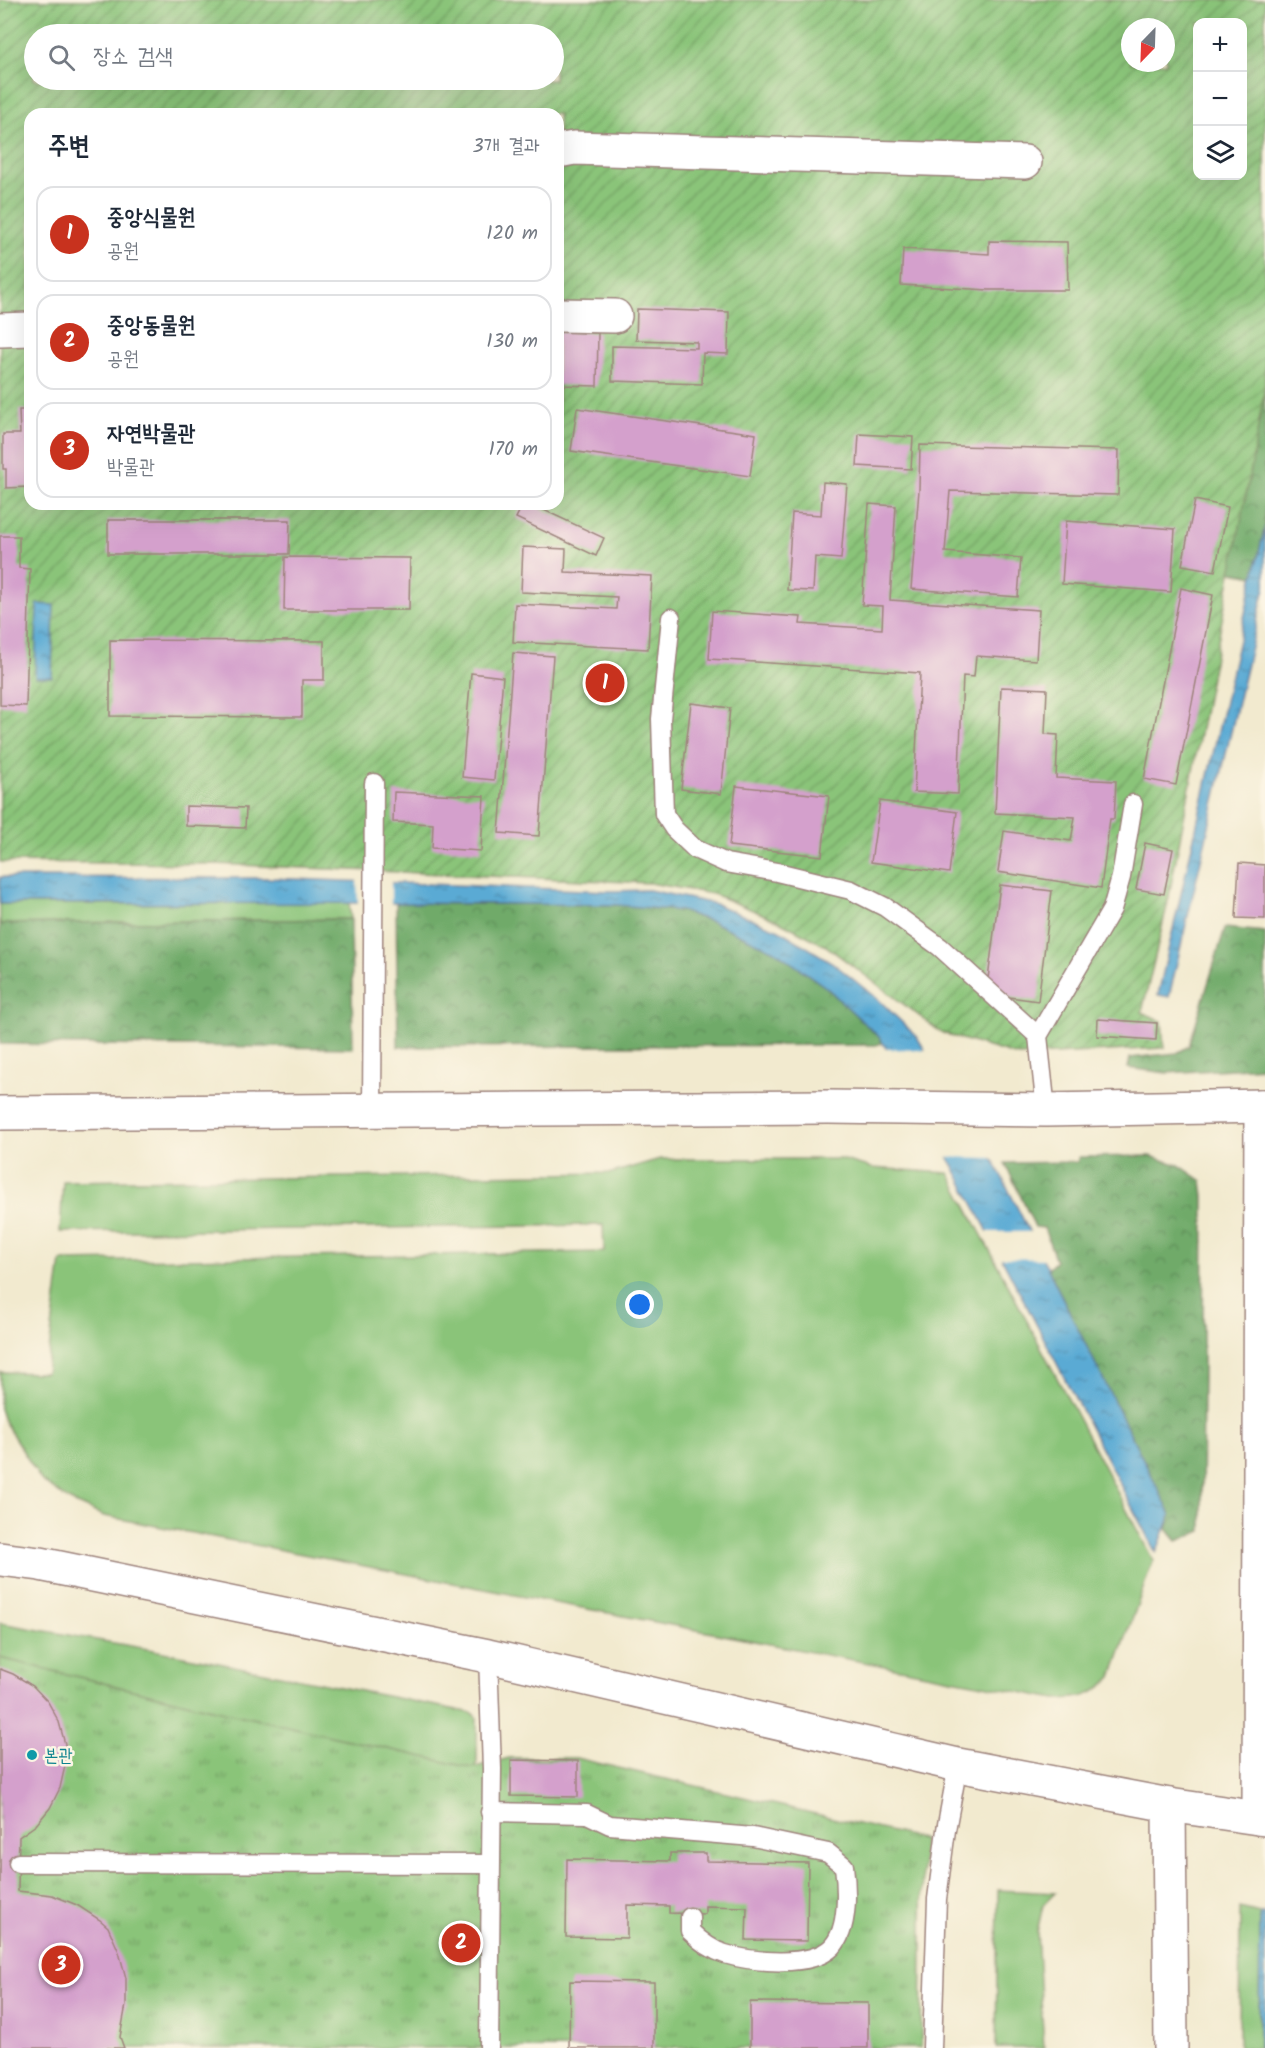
<!DOCTYPE html>
<html lang="ko">
<meta charset="utf-8">
<style>
body{margin:0;font-family:Kalam,"Poor Story",sans-serif;background:#f6f6f7;color:#1f2937}
.controls{position:absolute;right:18px;top:18px;display:grid;overflow:hidden;border-radius:12px;box-shadow:0 6px 24px #0002}
.controls button{width:54px;height:54px;display:grid;place-items:center;padding:0;border:0;border-bottom:2px solid #e0e1e3;background:#fff;color:#1f2937;font:30px sans-serif}
.compass{position:absolute;left:1121px;top:18px;width:54px;height:54px;border-radius:50%;background:#fff;box-shadow:0 6px 24px #0002;rotate:203deg}
.you{position:absolute;left:640px;top:1305px;width:21px;height:21px;margin:-15px;border:4px solid #fff;border-radius:50%;background:#1a73e8;box-shadow:0 0 0 9px #1a73e833}
.badge{display:grid;place-items:center;width:39px;height:39px;border-radius:50%;background:#c8321e;color:#fff;font-size:20px;font-weight:700}
.pin{position:absolute;translate:-50% -50%;border:3px solid #fff;box-shadow:0 2px 6px #0006}
.list{margin:0;padding:0;list-style:none}
h2{display:flex;justify-content:space-between;align-items:center;height:78px;margin:0;padding:0 24px;font-size:26px}
h2 small{font-size:20px;font-weight:400;color:#747a83}
.list li{display:grid;grid-template-columns:39px 1fr auto;gap:18px;align-items:center;box-sizing:border-box;height:96px;margin:0 12px 12px;padding:0 12px;border:2px solid #e0e1e3;border-radius:18px}
.list b{display:block;font-size:22px;white-space:nowrap}
.list p{margin:0;font-size:20px;white-space:nowrap;color:#747a83}
.list em{font-size:20px;font-style:normal;color:#747a83}
.icon{flex:none;width:33px;height:33px;fill:none;stroke:currentColor;stroke-width:2;stroke-linecap:round;stroke-linejoin:round}
.map{position:relative;flex:none;width:1265px;height:2048px;overflow:hidden}
.search{position:absolute;background:#fff;box-shadow:0 6px 24px #0002;left:24px;top:24px;width:540px;height:66px;display:flex;align-items:center;gap:15px;box-sizing:border-box;padding:0 21px;border-radius:33px;color:#747a83;font-size:22px}
.panel{position:absolute;background:#fff;box-shadow:0 6px 24px #0002;left:24px;top:108px;width:540px;height:402px;border-radius:18px}
.map>svg:first-child{display:block}
</style>
<div class="map">
<svg width="1265" height="2048" viewBox="0 0 1265 2048">
<defs>
<pattern id="forest-crowns" width="20" height="18" patternUnits="userSpaceOnUse" patternTransform="scale(1.5)"><rect width="20" height="18" fill="#6faa69"/><path d="M2 6a3 3 0 1 1 6 0M12 15a3 3 0 1 1 6 0" fill="none" stroke="#5d8a57"/></pattern>
<pattern id="park-tufts" width="24" height="20" patternUnits="userSpaceOnUse" patternTransform="scale(1.5)"><rect width="24" height="20" fill="#8ac479"/><path d="M3 7l-1-3M5 7V3M7 7l1-3M15 17l-1-3M17 17v-4M19 17l1-3" fill="none" stroke="#739f63"/></pattern>
<pattern id="garden-furrows" width="10" height="10" patternUnits="userSpaceOnUse" patternTransform="scale(1.5)"><rect width="10" height="10" fill="#8ac479"/><path d="M-1 1l2-2M0 10L10 0M9 11l2-2" fill="none" stroke="#739f63"/></pattern>
<pattern id="water-ripples" width="26" height="14" patternUnits="userSpaceOnUse" patternTransform="scale(1.5)"><rect width="26" height="14" fill="#5aaad4"/><path d="M2 4q2-2 4 0t4 0M15 11q2-2 4 0t4 0" fill="none" stroke="#4c8aac"/></pattern>
</defs>
<rect width="100%" height="100%" fill="#fcf5e5"/>
<filter id="ink" filterUnits="userSpaceOnUse"><feTurbulence type="fractalNoise" baseFrequency=".0167" numOctaves="2"/><feDisplacementMap in="SourceGraphic" scale="12" xChannelSelector="R" yChannelSelector="G"/><feConvolveMatrix kernelMatrix="1 2 1 2 8 2 1 2 1" color-interpolation-filters="sRGB"/></filter>
<filter id="wash" filterUnits="userSpaceOnUse"><feTurbulence type="fractalNoise" baseFrequency=".008" numOctaves="4" result="noise"/><feDisplacementMap in="SourceGraphic" scale="24" xChannelSelector="R" yChannelSelector="G"/><feGaussianBlur stdDeviation="1.35" result="paint"/><feColorMatrix in="noise" values="0 0 0 0 0 0 0 0 0 0 0 0 0 0 0 0 0 1.4 0 .05"/><feComposite in="paint" operator="in"/></filter>
<g filter="url(#wash)">
<rect width="100%" height="100%" fill="#f2eacf"/>
<!-- grass -->
<g fill="#8ac479" stroke="#6a7252" stroke-width="1.5">
<path d="M349,903L351,919L0,924V904Z"/>
<path d="M660,1159H840L872,1168L949,1173L1153,1560L1112,1677C1094,1696 1081,1699 1056,1699L104,1516L70,1501L41,1480L4,1421L0,1408V1372L46,1373L61,1261L604,1252L603,1225L60,1232L63,1181L612,1173Z"/>
<path d="M0,1623L148,1649L472,1713L477,1718V1762L474,1769L0,1666Z"/>
<path d="M998,1890L1055,1893L1043,1905L1037,1932L1044,2048H996Z"/>
<path d="M1240,1908L1260,1913L1259,2048H1239Z"/>
</g>
<!-- forest -->
<g fill="url(#forest-crowns)" stroke="#5c644a" stroke-width="1.5">
<path d="M1265,336V526L1254,576L1225,571Z"/>
<path d="M396,903L617,905L681,911L713,922L775,951L827,988L880,1038L882,1043L876,1045L398,1047Z"/>
<path d="M351,919L353,1048L0,1044V924Z"/>
<path d="M1225,928L1265,932V1067L1167,1073L1128,1068L1130,1058L1177,1053L1189,1046Z"/>
<path d="M1150,1156L1179,1165L1202,1181L1204,1197L1202,1531L1177,1541L1167,1529L1171,1515L1048,1269L1056,1261L1044,1228L1035,1227L1005,1163L1077,1162L1079,1157Z"/>
</g>
<!-- park -->
<path fill="url(#park-tufts)" stroke="#6a7252" stroke-width="1.5" d="M0,1658L207,1708L472,1768L509,1758H576L923,1839L921,2048H0Z"/>
<!-- garden -->
<path fill="url(#garden-furrows)" stroke="#6a7252" stroke-width="1.5" fill-rule="evenodd" d="M0,0H1265V386L1251,469L1167,906L1142,1012L1162,1021L1164,1048L1018,1056L942,1033L826,946L777,920L713,894L650,883L213,864L0,862ZM1198,22H1242V176H1198ZM1130,27H1166V63H1130ZM34,34H554V80H34ZM30,114H558V504H30Z"/>
<!-- water -->
<g fill="url(#water-ripples)" stroke="#526480" stroke-width="1.5">
<path d="M1265,526V587L1169,997L1158,995Z"/>
<path d="M37,604L54,605L52,677H35Z"/>
<path d="M0,877L266,878L610,891L649,890L715,904L779,930L833,963L879,1000L917,1037L996,1165L1171,1515L1156,1553L954,1167L880,1038L827,988L775,951L713,922L681,911L617,905L396,903L0,904Z"/>
<path d="M1260,1913H1265V2048H1259Z"/>
</g>
<!-- pier -->
<g fill="#f2eacf">
<path d="M357,879L391,880V906H358Z"/>
<path d="M882,1049L928,1050L995,1158L945,1157Z"/>
<path d="M987,1232H1033L1046,1259L998,1258Z"/>
</g>
<g id="blocks">
<!-- building -->
<g fill="#d4a0cc">
<path d="M989,241L1067,242L1068,290H989L901,285L903,249L989,254Z"/>
<path d="M637,309L729,312L728,354L703,353L702,384L612,381V346L697,348V342L636,340Z"/>
<path d="M558,332L598,333L597,386L558,385Z"/>
<path d="M577,408L756,434L750,476L571,451Z"/>
<path d="M19,410H30V487L6,488V469H3V434H20Z"/>
<path d="M859,434L913,437L911,469L857,466Z"/>
<path d="M920,445L1119,450L1118,495L950,491L945,552L1021,558L1018,597L911,589L919,490Z"/>
<path d="M823,482L847,484L841,559L815,557L813,591L787,590L792,513L821,515Z"/>
<path d="M1195,500L1228,507L1215,571L1182,565Z"/>
<path d="M523,504H531L604,538L596,556L516,518Z"/>
<path d="M869,504L896,506L890,600L1039,610L1036,660L976,656L974,677L963,676L958,794L914,792L920,673L709,659L712,611L801,617L800,624L882,629L883,606L862,605Z"/>
<path d="M108,520H290L289,554H108Z"/>
<path d="M1066,521L1175,529L1171,592L1062,584Z"/>
<path d="M0,536H19V568L30,569L26,706L0,705Z"/>
<path d="M523,547L566,549L565,572L652,576L648,649L513,642L515,604L616,609L617,597L521,592Z"/>
<path d="M285,557L410,558L409,610H284Z"/>
<path d="M1181,588L1213,595L1176,785L1144,779Z"/>
<path d="M110,640L324,641V680H302V717L110,716Z"/>
<path d="M513,653L553,656L539,836L499,833Z"/>
<path d="M471,673L503,677L494,780L462,777Z"/>
<path d="M1001,687L1047,689L1045,734L1058,735L1056,778L1116,781L1114,819H1110L1101,888L998,872L1004,831L1071,841L1075,817L995,813Z"/>
<path d="M691,703L730,708L721,794L681,789Z"/>
<path d="M736,786L829,796L822,856L729,846Z"/>
<path d="M394,792L484,796L481,851L432,848L433,824L393,822Z"/>
<path d="M880,801L957,812L949,873L871,862Z"/>
<path d="M186,806L246,808L245,828L186,826Z"/>
<path d="M1145,843L1173,849L1164,894L1136,889Z"/>
<path d="M1239,863L1265,865V919L1236,918Z"/>
<path d="M1000,885L1052,891L1038,1001L1009,997L988,979Z"/>
<path d="M1098,1019L1157,1023L1156,1040L1097,1036Z"/>
<path d="M0,1669L13,1674L33,1686L48,1702L59,1722L65,1744V1766L60,1788L50,1808L36,1825L19,1837L18,1891L52,1895L77,1905L100,1920L108,1927L119,1952L126,1978V2005L120,2037L124,2048H0Z"/>
<path d="M511,1760L578,1761V1797L511,1796Z"/>
<path d="M670,1853H706V1861L808,1863L807,1941L746,1940L747,1907L705,1906V1914L669,1913V1906L627,1905V1938L566,1937L567,1859L670,1861Z"/>
<path d="M570,1981L654,1982V2048H569Z"/>
<path d="M750,2002L868,2003V2048H750Z"/>
</g>
</g>
</g>
<g filter="url(#ink)">
<use href="#blocks" fill-opacity="0" stroke="#9e847d" stroke-width="1.5"/>
<g fill="none" stroke-linecap="round" stroke-linejoin="round">
<!-- service casing -->
<g stroke="#9e847d" stroke-width="21">
<g id="service">
<path d="M671,618L661,719L664,814L674,829L695,849L726,863L777,872L851,890L885,907L940,947L1038,1036"/>
<path d="M372,1110L374,783"/>
<path d="M1046,1110L1038,1036L1112,909L1121,877L1133,804"/>
<path d="M488,1656L492,1769L489,2048"/>
<path d="M490,1812L587,1814L610,1825L753,1837L828,1853L844,1866C847,1889 849,1929 832,1947C811,1968 752,1962 725,1954C711,1950 700,1941 690,1931V1917"/>
<path d="M18,1863L490,1864"/>
<path d="M932,2048L937,1899L946,1830L958,1765"/>
</g>
</g>
<!-- minor casing -->
<g stroke="#9e847d" stroke-width="36">
<g id="minor">
<path d="M558,151L574,148L1025,162"/>
<path d="M558,315L615,316"/>
<path d="M0,330L30,329"/>
<path d="M0,1113L828,1107L1046,1110L1265,1106"/>
<path d="M1259,1818L1261,1106"/>
</g>
</g>
<!-- tertiary casing -->
<g stroke="#9e847d" stroke-width="36">
<g id="tertiary">
<path d="M0,1559L40,1564L488,1656L958,1765L1169,1805L1265,1819"/>
<path d="M1169,1805L1171,2048"/>
</g>
</g>
<!-- service -->
<use href="#service" stroke="#fff" stroke-width="18"/>
<!-- minor -->
<use href="#minor" stroke="#fff" stroke-width="33"/>
<!-- tertiary -->
<use href="#tertiary" stroke="#fff" stroke-width="33"/>
</g>
</g>
<!-- markers -->
<circle fill="#0f9aa8" stroke="#fcf5e5" stroke-width="2" cx="32" cy="1755" r="6"/>
<g text-anchor="middle" stroke-width="5" stroke-linejoin="round" paint-order="stroke">
<!-- culture labels -->
<g font-size="18" fill="#0d838f" stroke="#fcf5e5" text-anchor="start">
<text x="44" y="1761">본관</text>
</g>
</g>
</svg>
<div class="controls">
<button>+</button>
<button>−</button>
<button><svg class="icon" aria-label="layers" viewBox="0 0 24 24"><path d="M12 4l9 5-9 5-9-5zM3 14l9 5 9-5"/></svg></button>
</div>
<svg class="compass" viewBox="-18 -18 36 36"><path d="M0-13l5 13h-10z" fill="#e53935"/><path d="M0 13l5-13h-10z" fill="#747a83"/></svg>
<div class="you"></div>
<div class="pin badge" style="left:605px;top:683px">1</div>
<div class="pin badge" style="left:461px;top:1943px">2</div>
<div class="pin badge" style="left:61px;top:1965px">3</div>
<div class="search"><svg class="icon" aria-label="search" viewBox="0 0 24 24"><circle cx="10" cy="10" r="6"/><path d="M15 15l6 6"/></svg>장소 검색</div>
<section class="panel">
<h2>주변<small>3개 결과</small></h2>
<ul class="list">
<li><span class="badge">1</span><div><b>중앙식물원</b><p>공원</p></div><em>120 m</em></li>
<li><span class="badge">2</span><div><b>중앙동물원</b><p>공원</p></div><em>130 m</em></li>
<li><span class="badge">3</span><div><b>자연박물관</b><p>박물관</p></div><em>170 m</em></li>
</ul>
</section>
</div>
